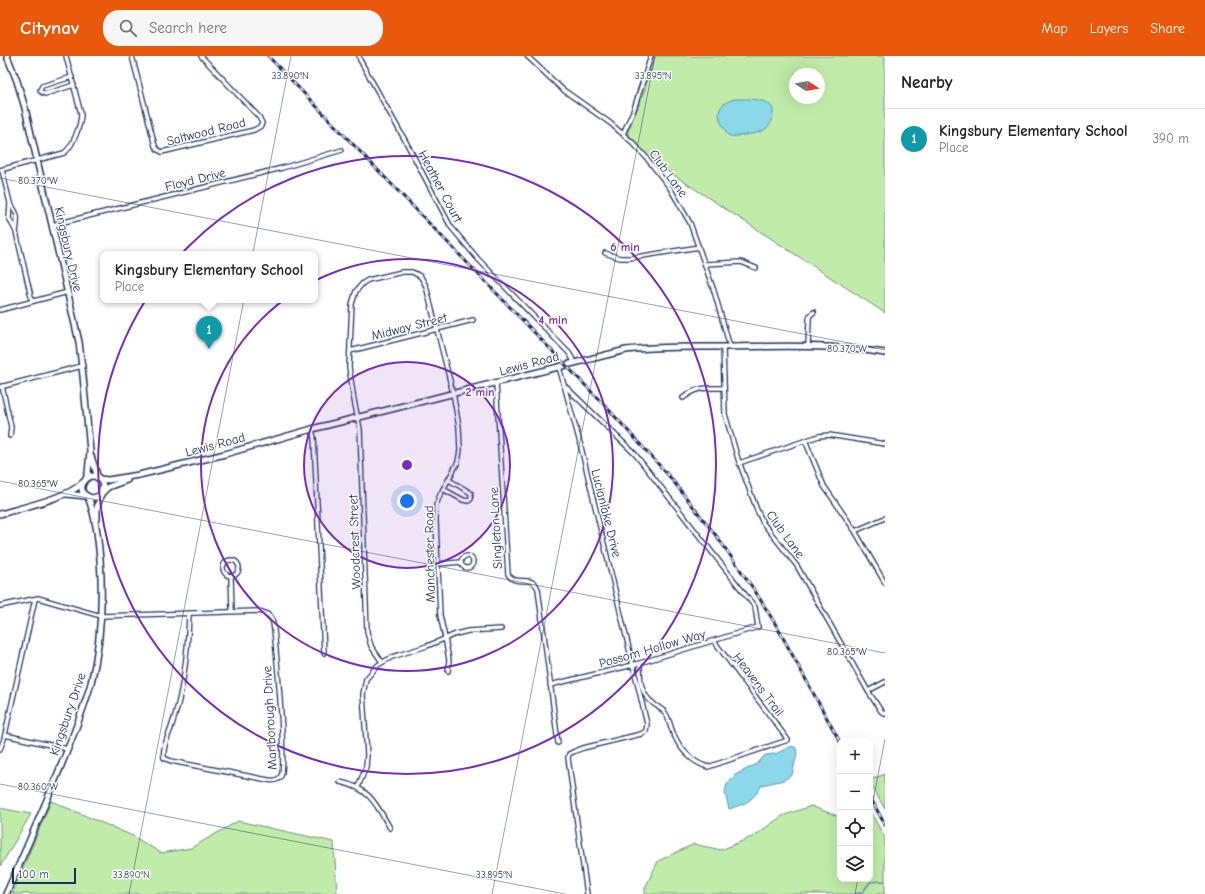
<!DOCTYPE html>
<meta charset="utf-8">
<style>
body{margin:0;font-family:"Comic Neue",sans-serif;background:#f6f6f6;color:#202124}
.controls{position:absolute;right:12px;bottom:12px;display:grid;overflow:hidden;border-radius:8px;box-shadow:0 4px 16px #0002}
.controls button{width:36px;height:36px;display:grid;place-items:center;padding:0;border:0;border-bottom:1px solid #e0e0e0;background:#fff;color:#202124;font:20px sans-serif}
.compass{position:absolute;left:789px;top:12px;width:36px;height:36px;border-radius:50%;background:#fff;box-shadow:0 4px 16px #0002;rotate:101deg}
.scale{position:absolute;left:12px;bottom:10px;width:64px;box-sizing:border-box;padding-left:4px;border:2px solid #1b2f5e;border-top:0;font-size:11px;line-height:14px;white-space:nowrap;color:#1b2f5e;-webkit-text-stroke:3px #fff;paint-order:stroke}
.you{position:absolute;left:407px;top:445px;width:14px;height:14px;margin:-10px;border:3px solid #fff;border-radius:50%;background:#1a73e8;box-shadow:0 0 0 6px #1a73e833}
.badge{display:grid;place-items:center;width:26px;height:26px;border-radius:50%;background:#ea580c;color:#fff;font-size:13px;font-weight:700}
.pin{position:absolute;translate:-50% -33px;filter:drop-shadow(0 1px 2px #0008)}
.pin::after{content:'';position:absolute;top:21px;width:14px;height:12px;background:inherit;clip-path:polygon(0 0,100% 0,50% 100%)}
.popup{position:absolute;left:100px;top:195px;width:218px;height:52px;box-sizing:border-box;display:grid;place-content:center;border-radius:8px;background:#fff;filter:drop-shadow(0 1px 3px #0005);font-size:13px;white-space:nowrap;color:#757577}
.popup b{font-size:15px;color:#202124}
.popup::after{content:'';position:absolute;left:50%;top:100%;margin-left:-8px;border:8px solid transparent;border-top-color:#fff}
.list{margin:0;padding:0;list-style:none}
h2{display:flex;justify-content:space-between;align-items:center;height:52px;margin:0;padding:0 16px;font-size:17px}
h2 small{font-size:13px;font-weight:400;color:#757577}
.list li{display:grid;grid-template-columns:26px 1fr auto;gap:12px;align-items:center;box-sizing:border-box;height:60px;padding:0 16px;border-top:1px solid #e0e0e0}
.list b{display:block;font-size:15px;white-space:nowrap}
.list p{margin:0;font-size:13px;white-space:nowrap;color:#757577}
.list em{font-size:13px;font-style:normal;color:#757577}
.icon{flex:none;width:22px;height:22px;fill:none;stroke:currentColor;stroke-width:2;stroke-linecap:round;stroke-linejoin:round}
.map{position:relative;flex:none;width:885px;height:838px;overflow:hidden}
header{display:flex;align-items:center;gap:24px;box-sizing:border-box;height:56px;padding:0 20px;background:#ea580c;color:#fff}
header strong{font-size:19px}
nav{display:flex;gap:22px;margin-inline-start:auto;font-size:14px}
.search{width:280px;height:36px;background:#f6f6f6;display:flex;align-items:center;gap:10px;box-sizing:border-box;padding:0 14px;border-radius:16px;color:#757577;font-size:15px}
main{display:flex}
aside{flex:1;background:#fff}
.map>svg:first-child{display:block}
</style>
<header>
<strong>Citynav</strong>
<div class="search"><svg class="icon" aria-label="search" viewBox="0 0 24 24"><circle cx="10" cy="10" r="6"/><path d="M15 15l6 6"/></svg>Search here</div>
<nav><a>Map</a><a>Layers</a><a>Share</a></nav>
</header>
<main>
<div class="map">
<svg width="885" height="838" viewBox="0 0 885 838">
<rect width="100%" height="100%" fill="#fff"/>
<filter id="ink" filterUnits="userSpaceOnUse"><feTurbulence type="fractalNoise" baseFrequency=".025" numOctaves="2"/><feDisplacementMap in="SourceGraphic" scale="8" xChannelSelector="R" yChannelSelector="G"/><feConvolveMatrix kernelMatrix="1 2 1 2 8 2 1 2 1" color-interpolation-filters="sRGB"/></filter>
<g filter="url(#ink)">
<!-- green -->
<g fill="#c0eba8" stroke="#6e8d83" fill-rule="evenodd">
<path d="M655,0H885V257L652,105L627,77L641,44ZM795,18H819V42H795Z"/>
<path d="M885,718V753L870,727V724Z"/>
<path d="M51,745L133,780L161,797L191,792L238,765L334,786L337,838H12Z"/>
<path d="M811,750L840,761V823H870V755L885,782V838H645V832L658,805L694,788L721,794L754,780L782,760Z"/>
<path d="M0,752L31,758L0,811Z"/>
</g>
<!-- water -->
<g fill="#8bd8ea" stroke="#5e94b2">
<path d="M735,43C744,43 761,42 769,48C773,51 773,54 773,59C771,75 759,77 746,79C739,79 735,82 728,79C718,63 712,49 735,43Z"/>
<path d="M792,690L796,692L797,698L792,719L784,724L762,729C753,745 745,748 729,753L725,737L727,727L735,719L757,708L765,699L775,698Z"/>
</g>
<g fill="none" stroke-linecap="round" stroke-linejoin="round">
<!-- stream -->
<path stroke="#5e94b2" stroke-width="1.5" d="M855,838L863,836L870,826L885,825"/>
<!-- street casing -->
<g stroke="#1b2f5e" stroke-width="6">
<g id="street">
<path d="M132,0L155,90L158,94L162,96L254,74L261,70L262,67L259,61L201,0"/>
<path d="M359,0L360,4L406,86L451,171L478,203L569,297L575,307"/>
<path d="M527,0L562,33L610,67L633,87L645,100L670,132L690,167L714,235L730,291"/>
<path d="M72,21L42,30L40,34L41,36L45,38L74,29"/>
<path d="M623,78L634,53L651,0"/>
<path d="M0,114L64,97C73,91 81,68 81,58L66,0"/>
<path d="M2,114L10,147"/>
<path d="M52,169L282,112L342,94"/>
<path d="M16,176C18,161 19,159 10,147L9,162L16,176L32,245"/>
<path d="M605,197L620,202H630L699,191"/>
<path d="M705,208L741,206L756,212"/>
<path d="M0,254L68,236"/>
<path d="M723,291L725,358L738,403L757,454L763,467L797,510L868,635L881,655L885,658"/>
<path d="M808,291L809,263L810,259L814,256"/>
<path d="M350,295L473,264"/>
<path d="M559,311L580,387L647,668L646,675L641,678L583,692L575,695L569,698L568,702L587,838"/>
<path d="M496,327L508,518C516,532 532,517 538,533L558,687"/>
<path d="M2,330L11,371L10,380"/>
<path d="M0,331L82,310"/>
<path d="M683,342C699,330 705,332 724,332"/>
<path d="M312,373L314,382L324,597"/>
<path d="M805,384L824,430L855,475L885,527"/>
<path d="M739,407L819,380L829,379L885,388"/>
<path d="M443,433L463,444L468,445L471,443V437L449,424"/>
<path d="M855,475L885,462"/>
<circle cx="467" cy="506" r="6"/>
<circle cx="231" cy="512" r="8"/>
<path d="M438,508L461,506"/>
<path d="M231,520L232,555"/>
<path d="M0,550L38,542L101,560L258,555C270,557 273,562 274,574C276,593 287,710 281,720C278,725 273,725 268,724L171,705L164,702C162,692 168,681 171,672C184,635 188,596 189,557"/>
<path d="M382,606L371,590L367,576L360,373L354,344L349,311L352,248L356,235L363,227L368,224L402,216H412L418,219L421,221L426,230L453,337L459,371L460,394L458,406L440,439L436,449V466L440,559L445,582L449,604L448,615"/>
<path d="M640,607C640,624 640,638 654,648C659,652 663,653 666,658C670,665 671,674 675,681C681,694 693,707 708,711L788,684L714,585"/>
<path d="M550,629L633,609L758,571L755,551L635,398L566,331"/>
<path d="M868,635L885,626"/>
<path d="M5,679L68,693"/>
<path d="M0,693L4,683L35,543"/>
<path d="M340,726C370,732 376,748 390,772"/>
<path d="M358,731L366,711L367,699L363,638L366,623L378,609L392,601L427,590L456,578L468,575L501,573"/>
</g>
</g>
<!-- secondary casing -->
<g stroke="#1b2f5e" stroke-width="8">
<g id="secondary">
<path d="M7,0L17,25L25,52L79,286L83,320L90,395L88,417L86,423"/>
<path d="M91,400L98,422"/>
<path d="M100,423L108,424L139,419L225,398L312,373L626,294C659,290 691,291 724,291C778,290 832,288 885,297"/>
<path d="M103,436L108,431L127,424"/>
<path d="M66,438L86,440"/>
<path d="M0,458C20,452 70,441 82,427"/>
<path d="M97,463V452L103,429C94,406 70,434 89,441C93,443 97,441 101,439"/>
<path d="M6,838C22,803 37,767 52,732C66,697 81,663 91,627C101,587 103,544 100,503C98,482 96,461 88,441"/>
</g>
</g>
<!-- street -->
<use href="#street" stroke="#fff" stroke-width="3.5"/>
<!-- secondary -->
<use href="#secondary" stroke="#fff" stroke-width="5"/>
<!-- rail casing -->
<g stroke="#1b2f5e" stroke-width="3">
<g id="rail">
<path d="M268,0L610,355L669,420L718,482L755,535L776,569L840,686"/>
<path d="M870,741L885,769"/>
</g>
</g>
<!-- rail -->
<use href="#rail" stroke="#fff" stroke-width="1.5" stroke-dasharray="4.5" stroke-linecap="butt"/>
</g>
</g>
<!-- ticks -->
<path fill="none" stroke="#1b2f5e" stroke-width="1" stroke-opacity="0.45" d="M0,122L885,294M0,425L885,597M0,728L565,838M870,761L885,683M129,838L291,0M492,838L655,0M855,838L858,823"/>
<!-- distance rings -->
<circle cx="407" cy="409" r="103" fill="#7b2cbf" fill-opacity=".12"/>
<g fill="none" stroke="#7b2cbf" stroke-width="2">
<circle cx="407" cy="409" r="103"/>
<circle cx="407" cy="409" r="206"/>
<circle cx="407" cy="409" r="309"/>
</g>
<g text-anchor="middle" stroke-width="3" stroke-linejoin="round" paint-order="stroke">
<!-- street labels -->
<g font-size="13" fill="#1b2f5e" stroke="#fff">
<text transform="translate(206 75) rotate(-14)" y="5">Saltwood Road</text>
<text transform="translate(669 117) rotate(54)" y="5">Club Lane</text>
<text transform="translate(195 123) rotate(-14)" y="5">Floyd Drive</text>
<text transform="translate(441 130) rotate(62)" y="5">Heather Court</text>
<text transform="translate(69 193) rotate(77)" y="5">Kingsbury Drive</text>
<text transform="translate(409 270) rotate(-14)" y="5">Midway Street</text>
<text transform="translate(529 307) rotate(-15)" y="5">Lewis Road</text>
<text transform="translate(215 388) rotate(-15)" y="5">Lewis Road</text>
<text transform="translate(607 457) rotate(76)" y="5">Lucianlake Drive</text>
<text transform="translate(495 472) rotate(-93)" y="5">Singleton Lane</text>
<text transform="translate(786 478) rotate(54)" y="5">Club Lane</text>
<text transform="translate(354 486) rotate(-92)" y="5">Woodcrest Street</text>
<text transform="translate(429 498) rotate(-91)" y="5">Manchester Road</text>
<text transform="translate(652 592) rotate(-16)" y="5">Possom Hollow Way</text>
<text transform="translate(759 628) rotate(53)" y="5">Heavens Trail</text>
<text transform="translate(67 658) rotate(-71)" y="5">Kingsbury Drive</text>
<text transform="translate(269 662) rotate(-93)" y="5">Marlborough Drive</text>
</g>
</g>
<g font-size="10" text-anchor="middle" fill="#1b2f5e" stroke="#fff" stroke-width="3" stroke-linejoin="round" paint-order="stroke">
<text x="290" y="23">33.890°N</text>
<text x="653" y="23">33.895°N</text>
<text x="38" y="128">80.370°W</text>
<text x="847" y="296">80.370°W</text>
<text x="38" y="431">80.365°W</text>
<text x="847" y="599">80.365°W</text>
<text x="38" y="734">80.360°W</text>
<text x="131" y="822">33.890°N</text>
<text x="494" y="822">33.895°N</text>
</g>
<circle cx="407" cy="409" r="6" fill="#7b2cbf" stroke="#fff" stroke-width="2"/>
<g font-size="12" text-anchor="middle" font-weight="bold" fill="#7b2cbf" stroke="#fff" stroke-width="3" stroke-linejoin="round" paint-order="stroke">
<text x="625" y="195">6 min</text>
<text x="553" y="268">4 min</text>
<text x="480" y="340">2 min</text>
</g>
</svg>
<div class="controls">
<button>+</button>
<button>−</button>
<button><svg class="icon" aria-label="locate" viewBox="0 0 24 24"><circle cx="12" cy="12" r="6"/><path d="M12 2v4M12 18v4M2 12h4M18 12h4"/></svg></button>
<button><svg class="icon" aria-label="layers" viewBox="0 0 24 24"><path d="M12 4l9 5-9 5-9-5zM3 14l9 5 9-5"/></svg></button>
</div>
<svg class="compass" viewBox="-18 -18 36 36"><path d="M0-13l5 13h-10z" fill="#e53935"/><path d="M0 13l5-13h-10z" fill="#757577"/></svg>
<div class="scale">100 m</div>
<div class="you"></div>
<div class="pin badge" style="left:209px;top:293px;background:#0f9aa8">1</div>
<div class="popup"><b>Kingsbury Elementary School</b>Place</div>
</div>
<aside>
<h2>Nearby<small></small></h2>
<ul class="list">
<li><span class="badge" style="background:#0f9aa8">1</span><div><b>Kingsbury Elementary School</b><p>Place</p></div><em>390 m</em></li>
</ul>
</aside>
</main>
